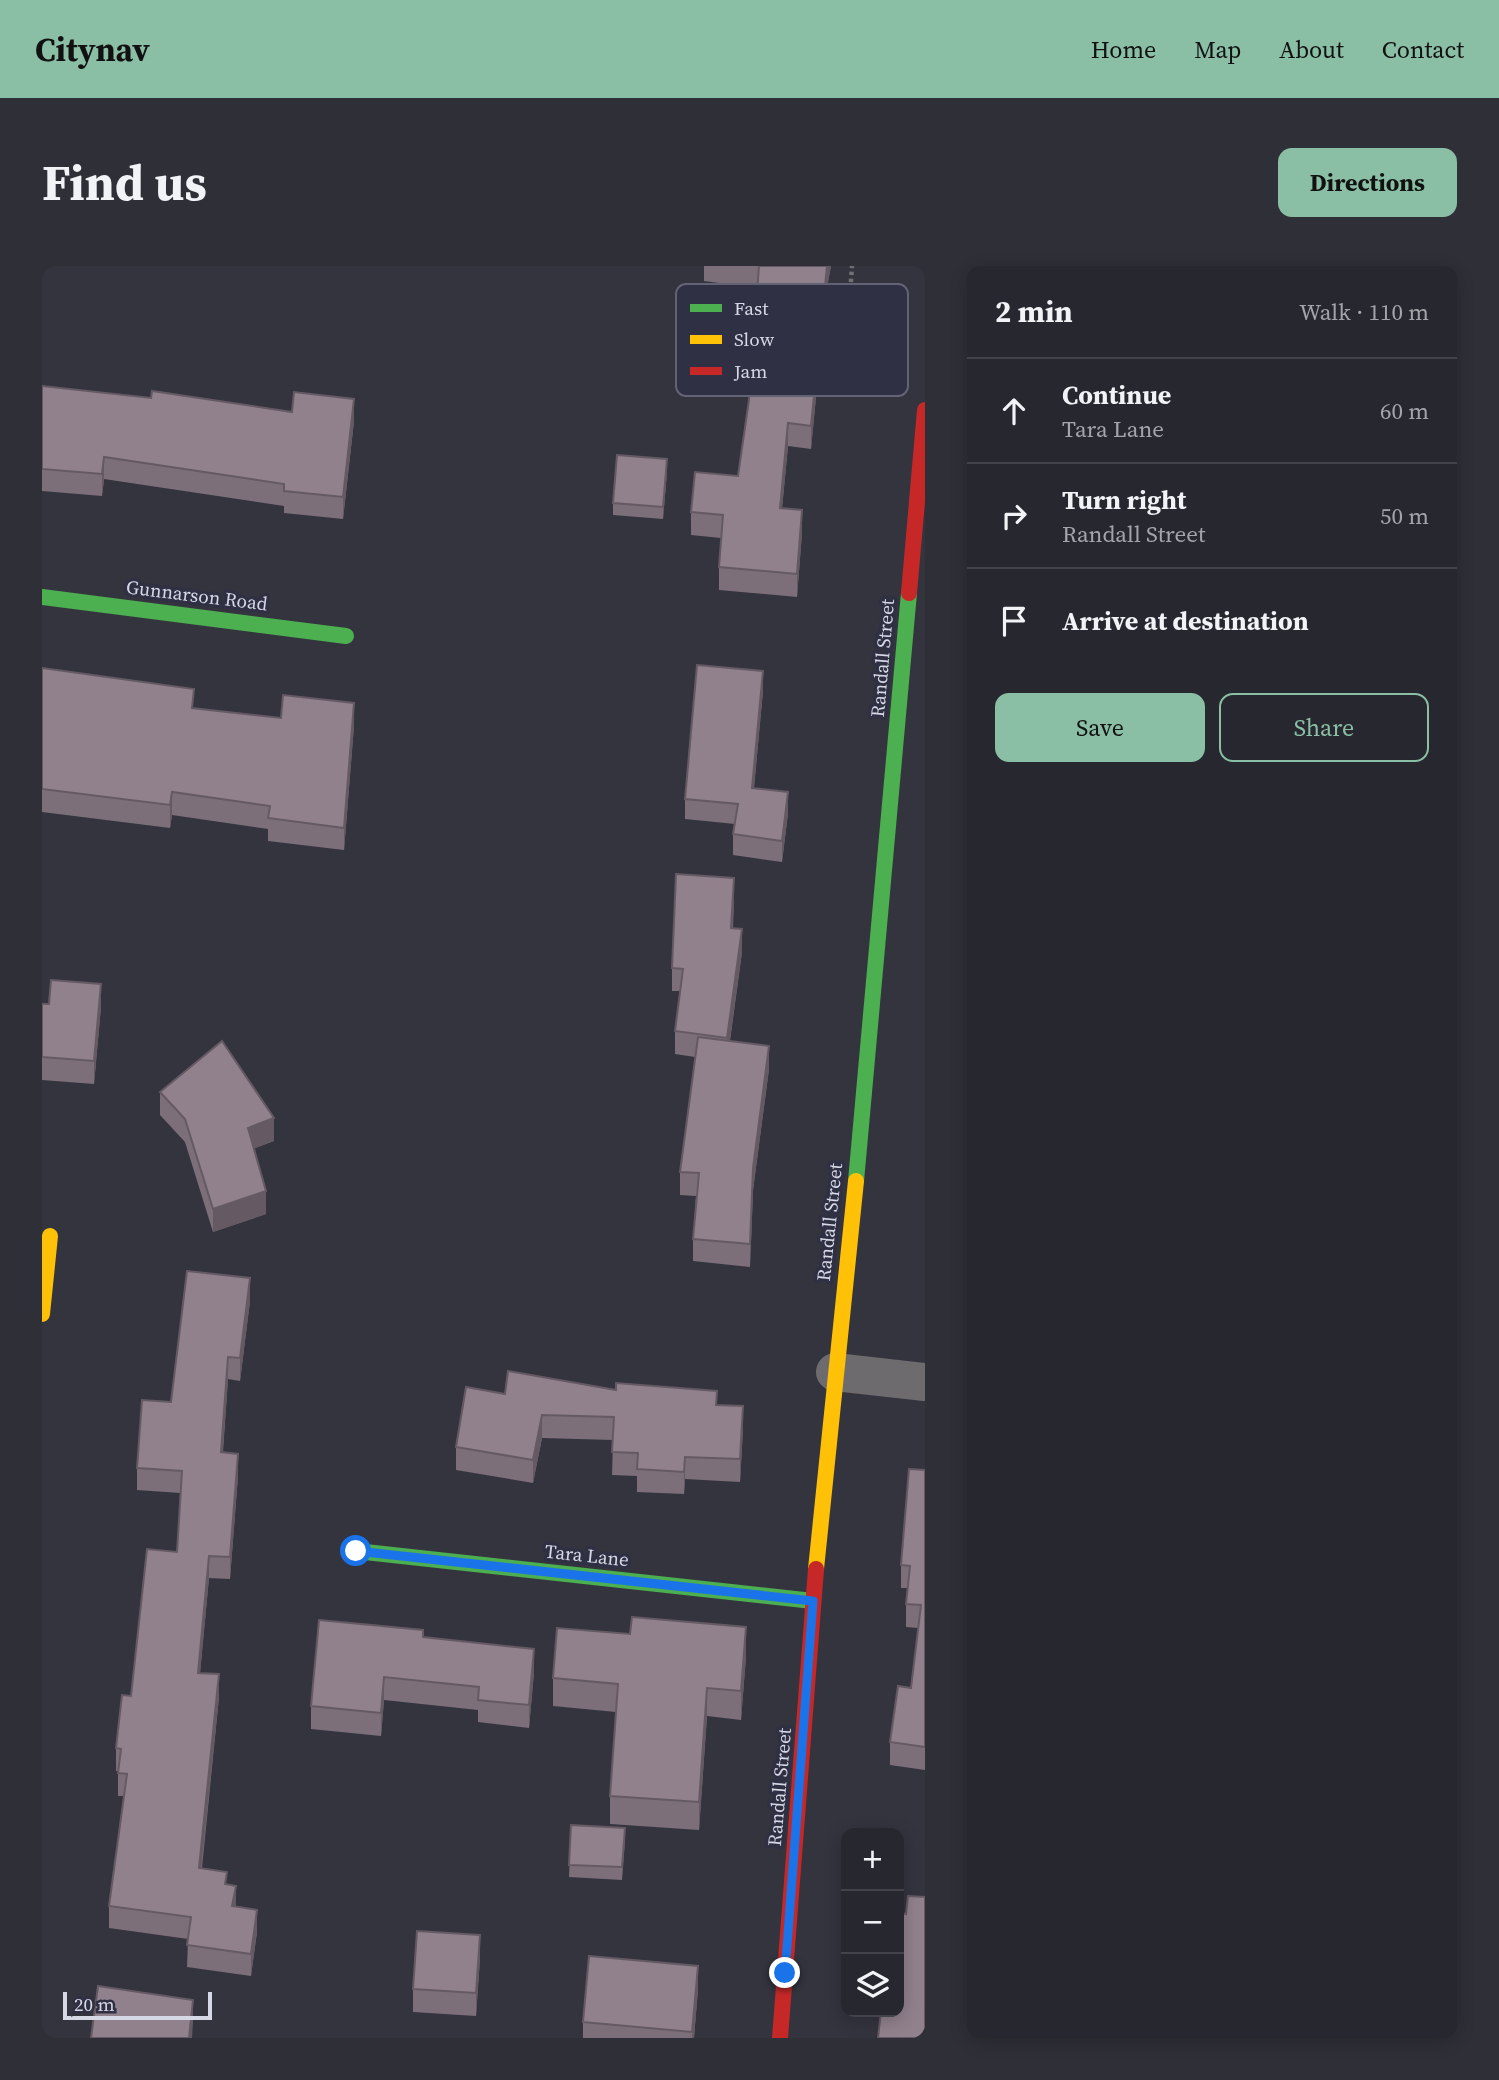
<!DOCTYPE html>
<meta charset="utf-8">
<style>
body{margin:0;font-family:"Source Serif 4",serif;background:#2f2f37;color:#f1f3f6}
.controls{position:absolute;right:21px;bottom:21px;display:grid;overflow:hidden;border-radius:14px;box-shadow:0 4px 18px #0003}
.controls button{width:63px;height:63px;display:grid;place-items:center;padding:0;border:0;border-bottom:2px solid #43444b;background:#27272f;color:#f1f3f6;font:35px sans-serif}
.scale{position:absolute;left:21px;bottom:18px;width:149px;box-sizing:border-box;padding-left:7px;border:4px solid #d7d8e5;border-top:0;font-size:19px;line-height:24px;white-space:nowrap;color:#d7d8e5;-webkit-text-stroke:5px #2f3043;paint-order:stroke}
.stop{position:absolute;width:21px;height:21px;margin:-16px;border:5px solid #1a73e8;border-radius:50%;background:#fff}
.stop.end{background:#1a73e8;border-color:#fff;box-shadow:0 2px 7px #0008}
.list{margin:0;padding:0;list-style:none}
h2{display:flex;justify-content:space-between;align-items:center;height:91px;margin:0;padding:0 28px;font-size:30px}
h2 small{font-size:23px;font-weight:400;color:#a4a5aa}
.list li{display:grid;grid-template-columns:46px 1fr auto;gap:21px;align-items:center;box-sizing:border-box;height:105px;padding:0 28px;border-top:2px solid #43444b}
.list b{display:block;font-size:26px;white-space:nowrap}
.list p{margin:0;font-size:23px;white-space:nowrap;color:#a4a5aa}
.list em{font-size:23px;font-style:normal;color:#a4a5aa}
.actions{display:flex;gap:14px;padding:21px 28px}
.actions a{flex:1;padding:16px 0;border:2px solid #8abfa5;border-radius:14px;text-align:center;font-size:24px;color:#8abfa5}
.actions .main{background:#8abfa5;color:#111}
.icon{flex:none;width:38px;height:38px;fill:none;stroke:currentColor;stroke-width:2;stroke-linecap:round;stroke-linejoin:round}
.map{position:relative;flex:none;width:883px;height:1772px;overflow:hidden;border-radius:14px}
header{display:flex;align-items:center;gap:42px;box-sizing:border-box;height:98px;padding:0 35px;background:#8abfa5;color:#111}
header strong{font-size:33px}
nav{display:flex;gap:38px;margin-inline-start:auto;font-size:24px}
.intro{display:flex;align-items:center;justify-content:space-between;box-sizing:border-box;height:168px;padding:0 42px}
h1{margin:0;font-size:49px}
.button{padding:18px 32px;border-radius:14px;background:#8abfa5;color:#111;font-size:24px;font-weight:700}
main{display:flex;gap:42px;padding:0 42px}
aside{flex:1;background:#27272f;border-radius:14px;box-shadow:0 4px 18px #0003}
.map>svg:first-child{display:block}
</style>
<header>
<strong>Citynav</strong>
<nav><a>Home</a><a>Map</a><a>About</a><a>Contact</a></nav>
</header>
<div class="intro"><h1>Find us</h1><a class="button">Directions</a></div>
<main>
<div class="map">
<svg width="883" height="1772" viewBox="0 0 883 1772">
<rect width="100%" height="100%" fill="#34343f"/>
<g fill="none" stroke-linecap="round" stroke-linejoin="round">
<!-- path -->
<path stroke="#727074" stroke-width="4.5" stroke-dasharray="3.5 3.5" stroke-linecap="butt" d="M807,44L810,0"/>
<!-- street -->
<path stroke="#6e6b6e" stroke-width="38" d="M793,1106L883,1116"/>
<!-- fast -->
<g stroke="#4caf50" stroke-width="16">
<path d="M0,331L304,370"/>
<path d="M814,915L867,327"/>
<path d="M314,1285L771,1335"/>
</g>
<!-- slow -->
<g stroke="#ffc107" stroke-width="16">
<path d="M0,1048L8,970"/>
<path d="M774,1303L814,915"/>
</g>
<!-- jam -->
<g stroke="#c62828" stroke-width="16">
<path d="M867,327L883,144"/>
<path d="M738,1772L774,1303"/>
</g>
</g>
<!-- wall -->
<g fill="#7c6f79">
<path d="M662,0H789L784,27L769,183L746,180L740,242L760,267L755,331L677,324V301L679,272L649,269V246L696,210L707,134L715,22L662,15Z"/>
<path d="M0,120L109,132L250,146L312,155L301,253L242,247V240L62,213L60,230L0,225Z"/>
<path d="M625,205L621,253L571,249V237Z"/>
<path d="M0,402L152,443L312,460L302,584L226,575V563L130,549L128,562L0,546Z"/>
<path d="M721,425L712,522L746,547L740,596L691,589V568L693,558L643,553V533Z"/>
<path d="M692,634L691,662L700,686L688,775L727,803L711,924L708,1001L651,995V973L654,930L638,929V906L653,791L633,788V765L638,725H630V702Z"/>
<path d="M0,738L59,741L52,818L0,814Z"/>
<path d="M118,826L232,875L212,882L224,948L171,966L143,876L118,849Z"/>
<path d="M208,1035L198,1115L186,1113L181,1186L196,1210L188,1313L167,1312L158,1407L177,1431L160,1602L185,1618L194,1641L215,1666L209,1710L145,1701L146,1673L67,1662V1640L82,1530H76V1505H74V1482L89,1430L135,1286L138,1227L95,1224V1202L129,1136Z"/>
<path d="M574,1124L675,1139L701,1163L698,1216L643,1213L642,1228L595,1226V1210L570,1209L571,1174L500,1172L491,1217L414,1204V1181L463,1128Z"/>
<path d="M883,1204V1504L848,1499V1476L869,1422L876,1362L864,1361V1338L866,1322H859V1299Z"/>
<path d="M381,1371L492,1406L487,1462L436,1456V1444L342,1434L339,1470L269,1463V1440Z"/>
<path d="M704,1390L699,1454L665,1450L657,1564L568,1558V1530L574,1446L511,1440V1412Z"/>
<path d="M529,1559L583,1574L580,1614L527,1611Z"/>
<path d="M438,1692L434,1750L371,1746V1723Z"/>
<path d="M656,1723L652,1772H541V1756Z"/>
</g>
<!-- shaded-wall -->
<g fill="#655a63">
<path d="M785,0H789L784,27L769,183V160Z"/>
<path d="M312,133V155L301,253V231Z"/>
<path d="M746,157V180L738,265V242Z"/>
<path d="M62,191V213L60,230V208Z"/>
<path d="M625,193V205L621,253V241Z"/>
<path d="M760,244V267L755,331V308Z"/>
<path d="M721,405V425L710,542V522Z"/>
<path d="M312,437V460L302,584V562Z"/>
<path d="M130,526V549L128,562V539Z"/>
<path d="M746,526V547L740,596V575Z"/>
<path d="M692,612V634L689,685V662Z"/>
<path d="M700,663V686L685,795V772Z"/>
<path d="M59,718V741L52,818V795Z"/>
<path d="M727,780V803L711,924L708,1001L711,902Z"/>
<path d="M232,852V875L206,885V862Z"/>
<path d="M224,925V948L171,966V943Z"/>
<path d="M208,1012V1035L198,1115V1092Z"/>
<path d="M186,1091V1113L179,1208V1186Z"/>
<path d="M701,1140V1163L698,1216V1193Z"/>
<path d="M500,1149V1172L491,1217V1194Z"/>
<path d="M196,1188V1210L188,1313V1291Z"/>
<path d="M643,1191V1213L642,1228V1206Z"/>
<path d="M167,1290V1312L156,1429V1407Z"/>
<path d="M704,1361V1390L699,1454V1425Z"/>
<path d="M492,1383V1406L487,1462V1439Z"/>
<path d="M177,1408V1431L157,1624V1602Z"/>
<path d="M342,1411V1434L339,1470V1447Z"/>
<path d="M665,1422V1450L657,1564V1536Z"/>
<path d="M194,1620V1642L190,1640Z"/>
<path d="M215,1644V1666L209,1710V1688Z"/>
<path d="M438,1669V1692L434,1750V1727Z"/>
<path d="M656,1700V1723L652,1772H650Z"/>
<path d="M151,1734V1756L150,1772H147Z"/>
</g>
<!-- building -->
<g fill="#90818d" stroke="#655a63" stroke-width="2">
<path d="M717,0H785L769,160L746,157L738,242L760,244L755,308L677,301L681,249L649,246L653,206L696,210L707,134Z"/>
<path d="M0,120L109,132L110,125L250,146L252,126L312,133L301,231L242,225V218L62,191L60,208L0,203Z"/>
<path d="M575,189L625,193L621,241L571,237Z"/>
<path d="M655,399L721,405L710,522L746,526L740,575L691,568L696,538L643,533Z"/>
<path d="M0,402L152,423L150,442L239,452L241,429L312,437L302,562L226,552L228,540L130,526L128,539L0,523Z"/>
<path d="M634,608L692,612L689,662L700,663L685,772L633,765L641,703L630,702Z"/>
<path d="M9,714L59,718L52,795L0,791V738H7Z"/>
<path d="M656,771L727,780L711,902L708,978L651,973L657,907L638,906Z"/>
<path d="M180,775L232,852L206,862L224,925L171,943L143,853L118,826Z"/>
<path d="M145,1005L208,1012L198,1092L186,1091L179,1186L196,1188L188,1291L167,1290L156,1407L177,1408L157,1602L185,1606L183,1618L194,1620L190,1640L215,1644L209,1688L145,1679L149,1651L67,1640L85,1508L76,1507L79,1483L74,1482L80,1429L89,1430L105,1283L135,1286L140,1205L95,1202L100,1134L129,1136Z"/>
<path d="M466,1105L574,1124V1117L675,1125L674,1139L701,1140L698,1193L643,1191L642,1206L595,1203L596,1187L570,1186L572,1151L500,1149L491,1194L414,1181L424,1121L463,1128Z"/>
<path d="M867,1203L883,1204V1481L848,1476L856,1420L869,1422L879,1339L864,1338L868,1300L859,1299Z"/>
<path d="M590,1351L704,1361L699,1425L665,1422L657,1536L568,1530L576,1418L511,1412L515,1362L588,1368Z"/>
<path d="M277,1354L381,1364V1371L492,1383L487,1439L436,1434L437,1421L342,1411L339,1447L269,1440Z"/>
<path d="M529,1559L583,1562L580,1601L527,1599Z"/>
<path d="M866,1630L883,1631V1772H836L839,1746H857V1647L864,1648Z"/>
<path d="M375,1665L438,1669L434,1727L371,1723Z"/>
<path d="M547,1690L656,1700L650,1766L541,1756Z"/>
<path d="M56,1720L151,1734L147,1772H49Z"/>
</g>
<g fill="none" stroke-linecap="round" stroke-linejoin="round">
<!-- route -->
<path stroke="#1a73e8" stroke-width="9" d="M314,1285L771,1335L743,1707"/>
</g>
<g text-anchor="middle" stroke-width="7" stroke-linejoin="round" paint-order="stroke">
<!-- street labels -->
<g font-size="19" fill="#d7d8e5" stroke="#2f3043">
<text transform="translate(155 329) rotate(7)" y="7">Gunnarson Road</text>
<text transform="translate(840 392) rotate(-85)" y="7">Randall Street</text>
<text transform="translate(787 956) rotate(-84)" y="7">Randall Street</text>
<text transform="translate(545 1289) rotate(6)" y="7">Tara Lane</text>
<text transform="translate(737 1521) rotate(-85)" y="7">Randall Street</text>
</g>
</g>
<!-- legend -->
<rect x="634" y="18" width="232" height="112" rx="10" fill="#2f3043" stroke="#616274" stroke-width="2"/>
<rect x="648" y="38" width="32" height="8" fill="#4caf50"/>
<rect x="648" y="69" width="32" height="9" fill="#ffc107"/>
<rect x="648" y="101" width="32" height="8" fill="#c62828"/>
<g font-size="19" fill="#d7d8e5">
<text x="692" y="49">Fast</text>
<text x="692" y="80">Slow</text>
<text x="692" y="112">Jam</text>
</g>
</svg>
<div class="controls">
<button>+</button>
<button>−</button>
<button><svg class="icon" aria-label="layers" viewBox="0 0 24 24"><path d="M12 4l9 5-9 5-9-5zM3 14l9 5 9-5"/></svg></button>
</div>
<div class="scale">20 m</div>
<div class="stop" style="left:314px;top:1285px"></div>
<div class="stop end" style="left:743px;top:1707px"></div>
</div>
<aside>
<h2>2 min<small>Walk · 110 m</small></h2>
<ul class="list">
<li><svg class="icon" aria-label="ahead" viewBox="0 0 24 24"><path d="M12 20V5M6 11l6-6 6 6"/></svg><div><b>Continue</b><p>Tara Lane</p></div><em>60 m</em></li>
<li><svg class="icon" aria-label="right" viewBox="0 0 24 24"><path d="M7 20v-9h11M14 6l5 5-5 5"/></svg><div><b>Turn right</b><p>Randall Street</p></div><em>50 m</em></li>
<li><svg class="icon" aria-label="arrive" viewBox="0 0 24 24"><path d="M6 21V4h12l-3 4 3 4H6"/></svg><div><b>Arrive at destination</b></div></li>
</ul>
<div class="actions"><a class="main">Save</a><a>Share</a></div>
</aside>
</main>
